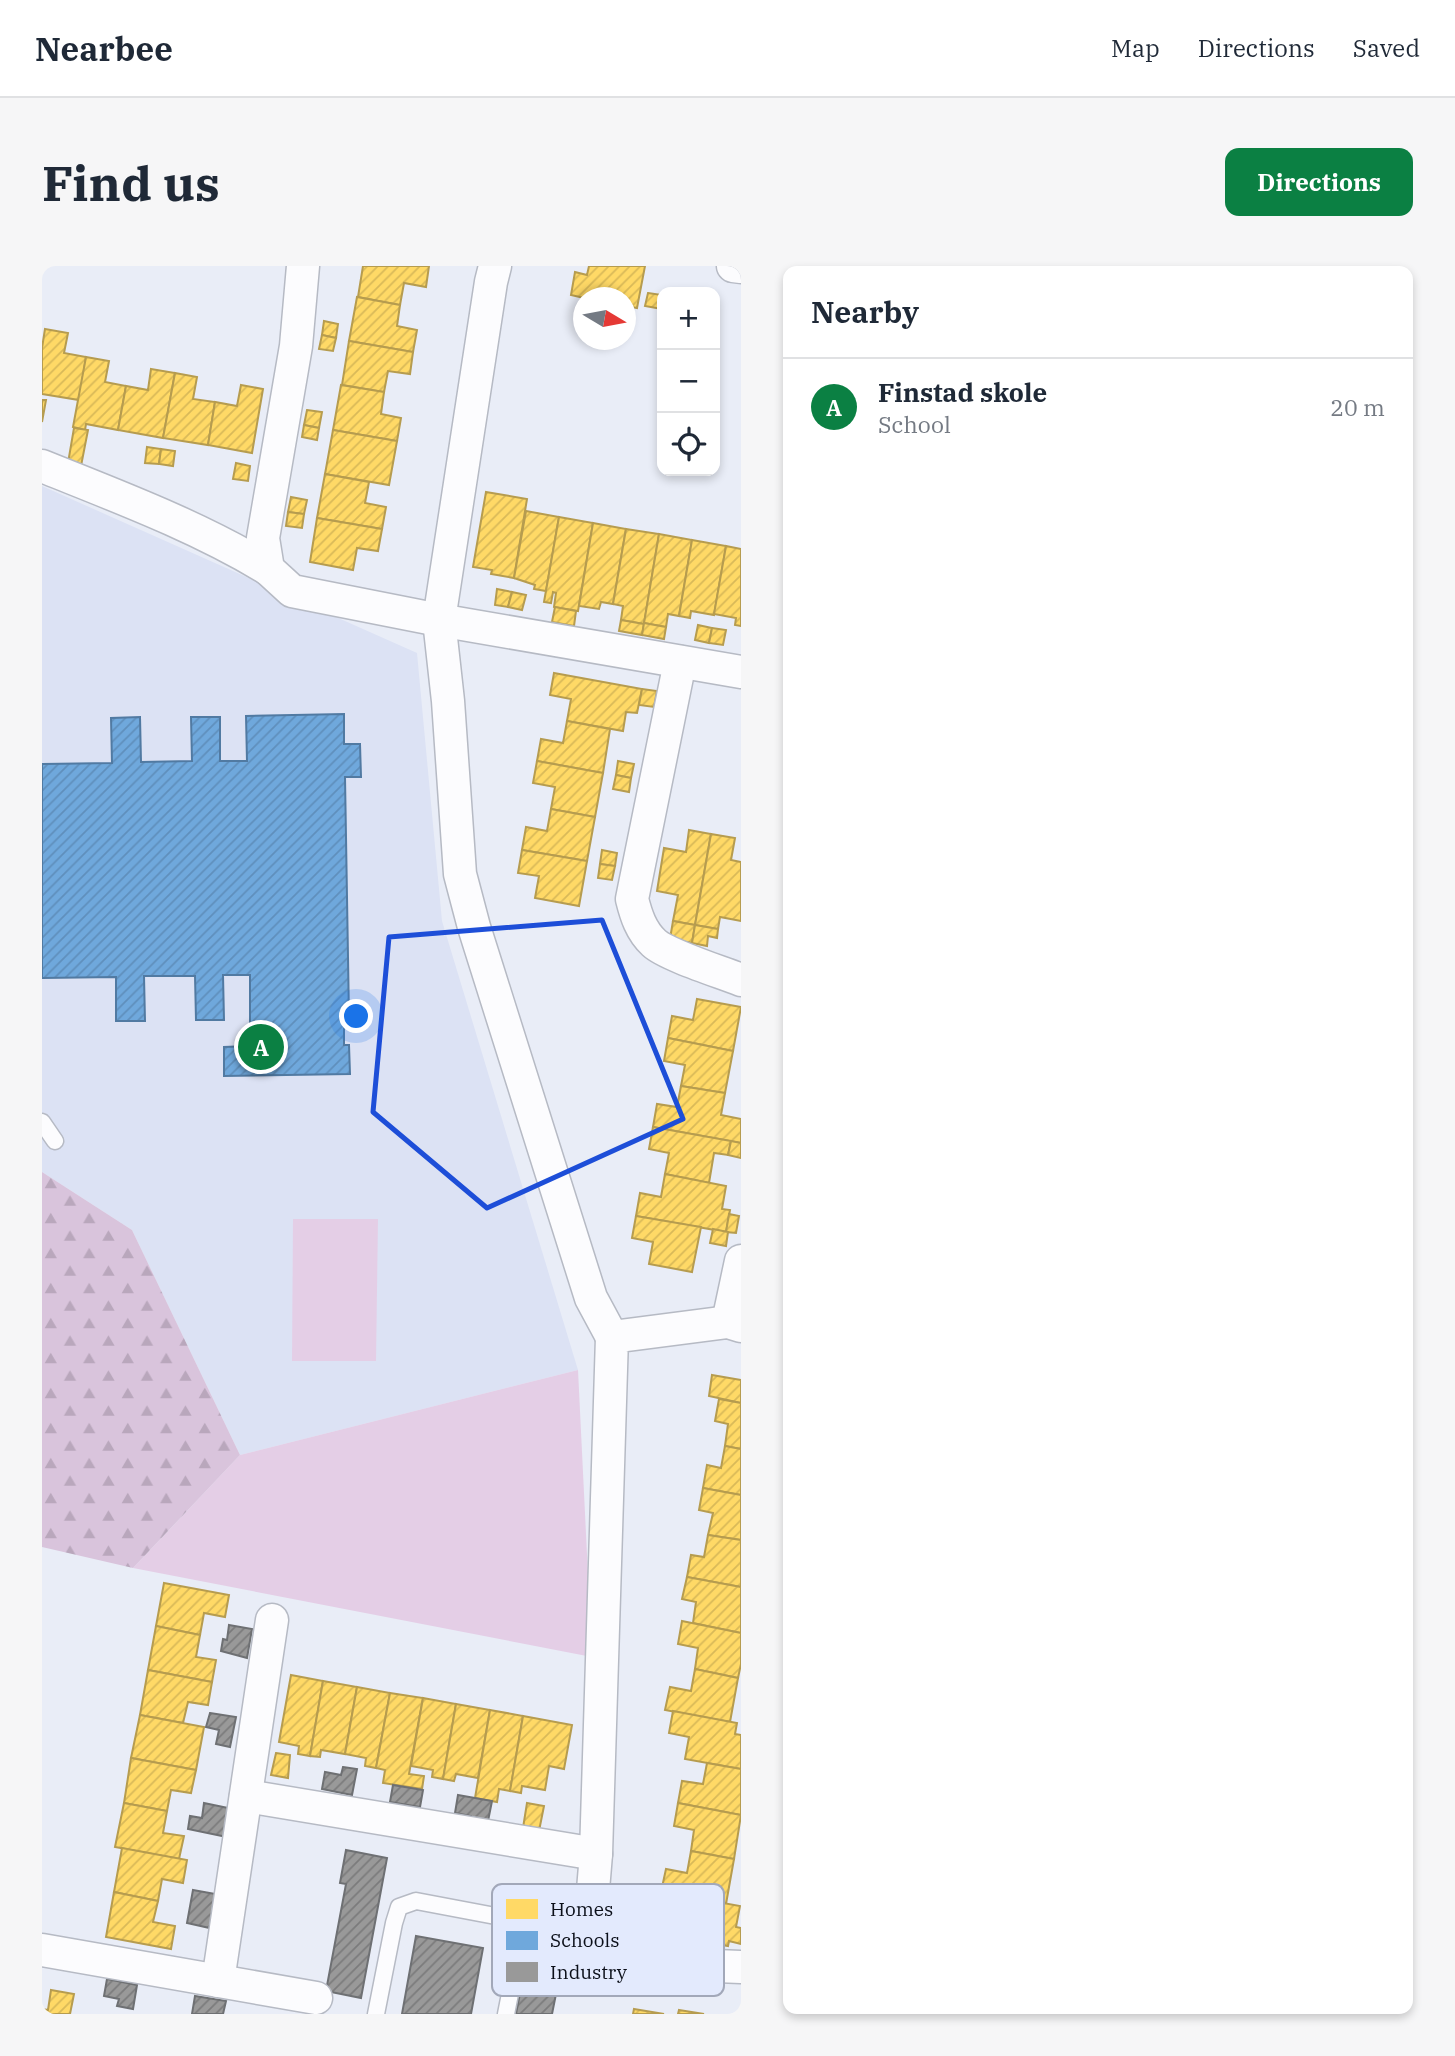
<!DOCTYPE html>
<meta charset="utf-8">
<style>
body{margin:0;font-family:"IBM Plex Serif",serif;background:#f6f6f7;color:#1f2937}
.controls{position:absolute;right:21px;top:21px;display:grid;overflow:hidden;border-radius:14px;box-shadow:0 4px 10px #0003}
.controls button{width:63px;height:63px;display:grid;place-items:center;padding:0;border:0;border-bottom:2px solid #e0e1e3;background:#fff;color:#1f2937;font:35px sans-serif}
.compass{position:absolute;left:531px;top:21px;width:63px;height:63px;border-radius:50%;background:#fff;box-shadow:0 4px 10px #0003;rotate:100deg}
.you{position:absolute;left:315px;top:751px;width:24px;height:24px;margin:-18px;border:5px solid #fff;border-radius:50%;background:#1a73e8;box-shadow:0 0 0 10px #1a73e833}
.badge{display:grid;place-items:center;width:46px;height:46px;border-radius:50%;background:#0b8043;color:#fff;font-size:23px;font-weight:700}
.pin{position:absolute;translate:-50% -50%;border:4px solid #fff;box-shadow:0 2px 7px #0006}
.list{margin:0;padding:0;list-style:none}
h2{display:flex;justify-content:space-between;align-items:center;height:91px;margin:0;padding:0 28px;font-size:30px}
h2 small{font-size:23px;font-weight:400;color:#747a83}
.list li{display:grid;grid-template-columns:46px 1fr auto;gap:21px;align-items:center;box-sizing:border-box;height:98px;padding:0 28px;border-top:2px solid #e0e1e3}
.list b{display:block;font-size:26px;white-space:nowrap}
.list p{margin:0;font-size:23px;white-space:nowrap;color:#747a83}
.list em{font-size:23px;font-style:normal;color:#747a83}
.icon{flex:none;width:38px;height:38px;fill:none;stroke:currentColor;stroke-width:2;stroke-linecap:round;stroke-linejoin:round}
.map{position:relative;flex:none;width:699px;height:1748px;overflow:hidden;border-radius:14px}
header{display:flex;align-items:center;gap:42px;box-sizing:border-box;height:98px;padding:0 35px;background:#fff;border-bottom:2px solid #e0e1e3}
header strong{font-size:33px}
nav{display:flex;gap:38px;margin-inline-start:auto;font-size:24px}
.intro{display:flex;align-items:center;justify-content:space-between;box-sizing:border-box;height:168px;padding:0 42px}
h1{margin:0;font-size:49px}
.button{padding:18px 32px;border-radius:14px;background:#0b8043;color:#fff;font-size:24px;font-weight:700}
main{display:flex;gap:42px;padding:0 42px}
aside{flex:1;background:#fff;border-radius:14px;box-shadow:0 4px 10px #0003}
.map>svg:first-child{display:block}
</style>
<header>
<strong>Nearbee</strong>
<nav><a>Map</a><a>Directions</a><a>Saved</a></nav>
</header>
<div class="intro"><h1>Find us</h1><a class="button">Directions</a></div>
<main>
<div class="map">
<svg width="699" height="1748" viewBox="0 0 699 1748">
<defs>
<pattern id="forest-firs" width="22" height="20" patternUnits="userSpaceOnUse" patternTransform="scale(1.75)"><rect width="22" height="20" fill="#d9c4dc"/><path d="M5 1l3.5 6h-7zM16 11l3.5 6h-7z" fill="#b9a7bc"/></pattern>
<pattern id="homes-hatch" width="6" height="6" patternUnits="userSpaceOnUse" patternTransform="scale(1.75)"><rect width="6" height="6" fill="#ffd966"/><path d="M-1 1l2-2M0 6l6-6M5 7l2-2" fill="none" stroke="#d9b958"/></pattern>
<pattern id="schools-hatch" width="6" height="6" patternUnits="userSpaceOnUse" patternTransform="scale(1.75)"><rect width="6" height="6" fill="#6fa8dc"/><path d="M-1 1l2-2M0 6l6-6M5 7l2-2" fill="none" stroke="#5f8fbc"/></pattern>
<pattern id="industry-hatch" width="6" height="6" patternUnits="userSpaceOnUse" patternTransform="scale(1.75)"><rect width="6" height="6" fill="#999"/><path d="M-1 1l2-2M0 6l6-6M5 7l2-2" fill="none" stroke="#7b7b7c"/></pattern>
</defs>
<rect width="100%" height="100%" fill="#e9edf7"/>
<!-- built -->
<path fill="#dce2f4" d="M0,220L375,387L400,655L536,1104L198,1189L90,964L0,906Z"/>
<!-- grass -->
<g fill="#e4cee6">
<path d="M251,953H336L334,1095H250Z"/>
<path d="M536,1104L550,1391L91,1302L198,1189Z"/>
</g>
<!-- forest -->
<path fill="url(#forest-firs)" d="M0,906L90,964L198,1189L91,1302L0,1281Z"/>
<!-- homes -->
<g fill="url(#homes-hatch)" stroke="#b69c4f" stroke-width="2">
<path d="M321,0H387L384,21L362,17L358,39L316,31Z"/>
<path d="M547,0H603L595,42L584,40V32H542L529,29L533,6L545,9Z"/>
<path d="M606,27L620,29V43L603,40Z"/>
<path d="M315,31L358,39L355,60L375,64L371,86L307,75Z"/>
<path d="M282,55L296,58L294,72L280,69Z"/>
<path d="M3,63L26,67L22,87L44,91L37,134L0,128V82Z"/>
<path d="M280,69L294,72L291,85L277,83Z"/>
<path d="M307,75L371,86L368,108L346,105L342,126L300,119Z"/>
<path d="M44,91L67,95L63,116L84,120L76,164L44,158L43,164L31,161Z"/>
<path d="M109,103L133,107L121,172L76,164L84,120L106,124Z"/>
<path d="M133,107L155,111L151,133L173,136L166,179L121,172Z"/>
<path d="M199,119L221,123L210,187L166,179L173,136L195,140Z"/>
<path d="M299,119L342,126L339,148L359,152L355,175L291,164Z"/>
<path d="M0,134H4L0,156Z"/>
<path d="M265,144L280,146L277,162L262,159Z"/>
<path d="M262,159L277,162L275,174L260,171Z"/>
<path d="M32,162L46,164L39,200L26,197Z"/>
<path d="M291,164L355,175L347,219L283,208Z"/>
<path d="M105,181L119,183L117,198L103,197Z"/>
<path d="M119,183L133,185L131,200L117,198Z"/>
<path d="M194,197L208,200L206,215L191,213Z"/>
<path d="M283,208L327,216L323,237L344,241L340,263L275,252Z"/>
<path d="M444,226L485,233L472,312L449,308L450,304L431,301Z"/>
<path d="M249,231L265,234L262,248L246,246Z"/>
<path d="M484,245L517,251L504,325L492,323L493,319L472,312Z"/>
<path d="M246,246L262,248L260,262L244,260Z"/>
<path d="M517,251L551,257L536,345L512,341L514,327L511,326L509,337L502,336Z"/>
<path d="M275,252L340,263L336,285L315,282L311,304L268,296Z"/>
<path d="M551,257L584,263L571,338L559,336L557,343L537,340Z"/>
<path d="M584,263L617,268L602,358L579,354L581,340L571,338Z"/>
<path d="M617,268L650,274L637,350L626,348L624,361L602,357Z"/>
<path d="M650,274L684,280L672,349L649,345L648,352L637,350Z"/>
<path d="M684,280L699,283V360L693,359L694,352L672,348Z"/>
<path d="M455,323L470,326L466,341L453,339Z"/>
<path d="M470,326L484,329L480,344L466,341Z"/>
<path d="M513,341L534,345L532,360L510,356Z"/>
<path d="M579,354L602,358L600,369L577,365Z"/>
<path d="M602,357L624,361L622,373L600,369Z"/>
<path d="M656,359L670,362L667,377L653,374Z"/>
<path d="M670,362L684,364L681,379L667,377Z"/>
<path d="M512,407L600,423L595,447L584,446L581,465L525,455L529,433L508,429Z"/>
<path d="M600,423L615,425L612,441L597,439Z"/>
<path d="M525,455L568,463L561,507L495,495L499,473L521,477Z"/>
<path d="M495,495L561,507L553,551L509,543L513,521L491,517Z"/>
<path d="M576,495L592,498L589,512L574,509Z"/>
<path d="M574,509L589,512L587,526L571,523Z"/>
<path d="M509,543L553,551L545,595L480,584L484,561L505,565Z"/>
<path d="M647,564L669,568L653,659L631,655L636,629L615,625L622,582L644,586Z"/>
<path d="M669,568L693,572L689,594L699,596V655L678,651L676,663L653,659Z"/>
<path d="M480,584L545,595L537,640L493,632L497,610L476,607Z"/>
<path d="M560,584L575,587L573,600L558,598Z"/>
<path d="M558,598L573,600L570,614L556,612Z"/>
<path d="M631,655L653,659L650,677L628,673Z"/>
<path d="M653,659L676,663L675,672L666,670L665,680L650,677Z"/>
<path d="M655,733L699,741L691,785L626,772L630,750L651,754Z"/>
<path d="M626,772L691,785L683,827L639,820L643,799L622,795Z"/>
<path d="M639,820L683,827L679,849L699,853V877L611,861L615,838L635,841Z"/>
<path d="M611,861L689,875L686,889L672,887L667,917L623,908L627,887L607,883Z"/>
<path d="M689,875L699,877V892L686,889Z"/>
<path d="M623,908L684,920L680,943L688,944L684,966L594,950L598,927L619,931Z"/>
<path d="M687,948L697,950L694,967L684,966Z"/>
<path d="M594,950L659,961L650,1006L607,998L611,976L590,972Z"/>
<path d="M671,963L686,966L684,980L668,977Z"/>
<path d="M670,1109L699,1114V1137L667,1130Z"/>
<path d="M677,1133L699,1137V1183L683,1180L686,1158L673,1155Z"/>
<path d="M683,1180L699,1183V1229L661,1222L665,1199L679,1202Z"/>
<path d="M661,1222L699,1229V1274L666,1269L671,1247L657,1244Z"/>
<path d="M666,1269L699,1274V1321L645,1311L649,1289L662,1291Z"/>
<path d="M645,1311L699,1321V1367L651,1357L654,1336L640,1333Z"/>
<path d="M122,1317L187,1329L183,1351L162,1347L158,1369L114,1360Z"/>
<path d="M640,1355L699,1367V1398L696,1412L653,1403L656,1382L636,1378Z"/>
<path d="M114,1360L158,1369L154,1391L174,1394L170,1416L106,1404Z"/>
<path d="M653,1403L696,1412L688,1456L623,1444L628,1421L649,1425Z"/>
<path d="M106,1404L170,1416L166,1439L146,1436L141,1457L98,1449Z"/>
<path d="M249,1409L281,1415L268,1490L256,1488L257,1480L237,1476Z"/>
<path d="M281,1415L315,1421L303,1488L279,1484L278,1491L268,1490Z"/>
<path d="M315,1421L348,1427L334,1502L323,1500L324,1492L303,1488Z"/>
<path d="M348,1427L381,1432L367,1508L382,1510L380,1523L341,1517L343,1504L334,1502Z"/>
<path d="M381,1432L414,1438L401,1513L390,1511L391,1504L369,1500Z"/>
<path d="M414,1438L448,1444L436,1512L414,1508L412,1515L401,1513Z"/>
<path d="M448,1444L481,1450L468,1525L457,1523L455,1536L433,1532Z"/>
<path d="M631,1445L695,1457L693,1468L699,1469V1503L643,1493L647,1471L627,1467Z"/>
<path d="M98,1449L162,1461L154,1504L89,1492Z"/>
<path d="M481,1450L530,1459L522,1503L507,1500L503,1524L480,1520L479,1527L468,1525Z"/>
<path d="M234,1487L248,1489L246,1512L229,1509Z"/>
<path d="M89,1492L154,1504L149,1527L129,1524L125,1545L82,1537Z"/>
<path d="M665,1497L699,1503V1549L636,1537L640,1515L661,1518Z"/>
<path d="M82,1537L125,1545L121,1567L142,1570L137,1593L73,1581Z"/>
<path d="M485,1537L502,1540L497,1565L481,1562Z"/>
<path d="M636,1537L699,1549L692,1593L649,1585L652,1564L632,1560Z"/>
<path d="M80,1582L145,1594L141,1617L120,1613L116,1635L72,1626Z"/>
<path d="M649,1585L692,1593L684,1638L619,1626L624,1603L645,1607Z"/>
<path d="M72,1626L116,1635L111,1656L133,1660L129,1683L64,1671Z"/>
<path d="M626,1627L698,1640L694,1661L699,1662V1678L687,1675L686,1680L616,1667L619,1648L623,1649Z"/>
<path d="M9,1724L32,1728L28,1748H0V1743L6,1744Z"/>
<path d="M592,1743L622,1748H591Z"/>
<path d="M637,1744L662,1748H636Z"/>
</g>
<!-- schools -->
<path fill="url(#schools-hatch)" stroke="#517aa2" stroke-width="2" d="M302,448V478H318L319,511H303L307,751H302V779H307L308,808L182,810V781L208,780V709H181L182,754H154L153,710H102L103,755H74V711L0,712V498L70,497L69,452L98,451L99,496L150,495L149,451H178V495H205L204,450Z"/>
<!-- industry -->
<g fill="url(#industry-hatch)" stroke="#6e7073" stroke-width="2">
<path d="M187,1359L210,1363L205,1392L179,1385L181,1373L185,1374Z"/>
<path d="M168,1447L194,1451L188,1481L174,1478L177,1464L164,1461Z"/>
<path d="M301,1501L315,1503L310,1529L280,1523L283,1506L299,1509Z"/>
<path d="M351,1519L381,1524L378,1541L348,1536Z"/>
<path d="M416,1529L450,1535L445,1560L428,1557L429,1550L413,1547Z"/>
<path d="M162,1537L191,1543L185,1571L146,1563L148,1550L160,1552Z"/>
<path d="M304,1584L345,1592L319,1732L284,1725L304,1618L298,1617Z"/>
<path d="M151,1624L179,1629L172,1663L145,1657Z"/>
<path d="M374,1670L441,1682L429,1748H360Z"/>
<path d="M484,1696L519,1703L510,1748H474Z"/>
<path d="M65,1713L95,1719L91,1743L75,1740L77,1733L62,1730Z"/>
<path d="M153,1730L184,1735L181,1748H150Z"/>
</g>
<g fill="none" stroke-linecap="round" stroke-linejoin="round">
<!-- lane casing -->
<g stroke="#b6bac4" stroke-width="19">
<g id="lane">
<path d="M0,856L13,875"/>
<path d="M334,1748L352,1657L357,1641L374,1635L464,1652L475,1665L476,1687L464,1748"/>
</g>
</g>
<!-- street casing -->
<g stroke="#b6bac4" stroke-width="35">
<g id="street">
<path d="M261,0L254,80L221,272L226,303L250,325L397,354L699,406"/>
<path d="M453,0L449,16L397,354L406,435L418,608L432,661L549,1032L570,1071"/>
<path d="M691,0L699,1"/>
<path d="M0,200C77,231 155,260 226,303"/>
<path d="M638,396L590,633C594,649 599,665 612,677C625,689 679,706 699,714"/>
<path d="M686,1056L699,995"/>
<path d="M204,1530L554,1588"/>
<path d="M475,1665L499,1669L547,1672L554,1588L570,1071L686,1056L699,1060"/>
<path d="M547,1672L625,1698L699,1701"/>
<path d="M0,1684L274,1732"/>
<path d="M176,1715L230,1354"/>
</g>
</g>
<!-- lane -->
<use href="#lane" stroke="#fcfcfe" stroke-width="16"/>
<!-- street -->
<use href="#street" stroke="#fcfcfe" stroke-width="32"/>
</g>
<!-- marked area -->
<path fill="none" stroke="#1d4ed8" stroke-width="5" stroke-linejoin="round" d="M560,654L641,853L445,942L331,846L347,671Z"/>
<!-- legend -->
<rect x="450" y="1618" width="232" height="112" rx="10" fill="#e3eafd" stroke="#a2a8b9" stroke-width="2"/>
<rect x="464" y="1633" width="32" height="20" fill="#ffd966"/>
<rect x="464" y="1665" width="32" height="19" fill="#6fa8dc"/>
<rect x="464" y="1696" width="32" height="20" fill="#999"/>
<g font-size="19" fill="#0b0f19">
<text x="508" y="1650">Homes</text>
<text x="508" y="1681">Schools</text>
<text x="508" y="1713">Industry</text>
</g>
</svg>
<div class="controls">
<button>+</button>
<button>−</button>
<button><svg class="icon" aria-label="locate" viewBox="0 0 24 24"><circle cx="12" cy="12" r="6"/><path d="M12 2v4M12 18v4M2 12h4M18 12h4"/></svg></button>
</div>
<svg class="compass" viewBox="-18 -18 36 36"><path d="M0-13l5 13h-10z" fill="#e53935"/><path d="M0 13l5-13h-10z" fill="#747a83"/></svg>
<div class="you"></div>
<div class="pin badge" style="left:219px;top:781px">A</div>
</div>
<aside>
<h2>Nearby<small></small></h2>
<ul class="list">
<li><span class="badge">A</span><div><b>Finstad skole</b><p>School</p></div><em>20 m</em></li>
</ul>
</aside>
</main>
